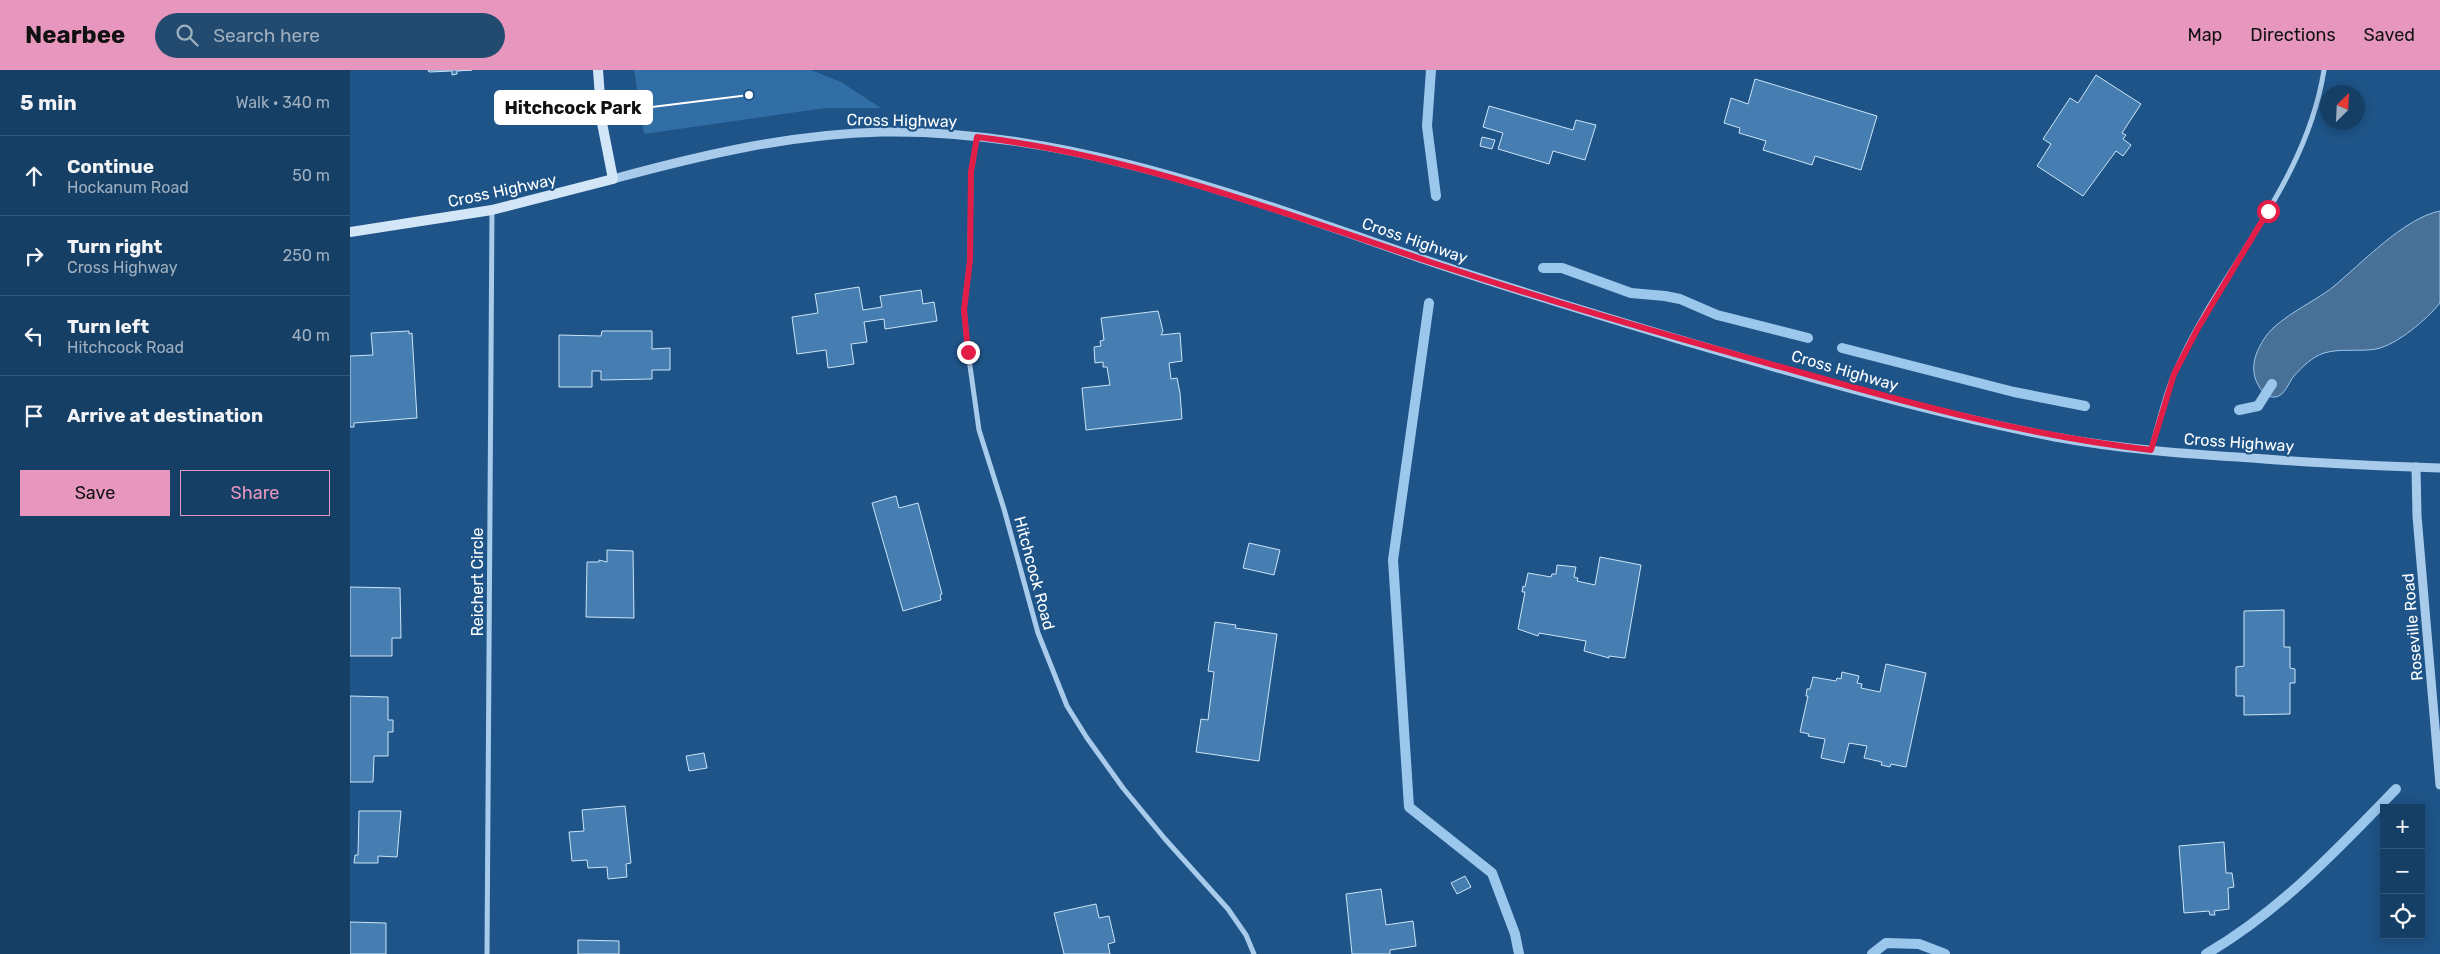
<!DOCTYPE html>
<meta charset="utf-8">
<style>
body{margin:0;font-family:Rubik,sans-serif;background:#234a6f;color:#f1f3f6}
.controls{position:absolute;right:15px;bottom:15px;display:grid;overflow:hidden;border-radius:0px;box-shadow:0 2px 12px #0003}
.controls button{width:45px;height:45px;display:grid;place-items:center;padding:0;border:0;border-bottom:1px solid #35587a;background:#163f66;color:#f1f3f6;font:25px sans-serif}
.compass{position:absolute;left:1970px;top:15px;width:45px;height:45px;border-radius:50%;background:#163f66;box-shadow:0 2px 12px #0003;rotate:24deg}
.stop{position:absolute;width:15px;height:15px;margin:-11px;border:4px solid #e11d48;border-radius:50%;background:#fff}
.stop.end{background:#e11d48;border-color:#fff;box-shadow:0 1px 5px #0008}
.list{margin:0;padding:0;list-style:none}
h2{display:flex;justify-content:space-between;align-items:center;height:65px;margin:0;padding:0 20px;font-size:21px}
h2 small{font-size:16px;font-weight:400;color:#9eafbf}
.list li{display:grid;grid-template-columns:32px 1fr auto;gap:15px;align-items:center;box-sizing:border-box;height:80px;padding:0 20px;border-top:1px solid #35587a}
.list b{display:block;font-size:19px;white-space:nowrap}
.list p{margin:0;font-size:16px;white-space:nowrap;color:#9eafbf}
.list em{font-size:16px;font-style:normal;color:#9eafbf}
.actions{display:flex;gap:10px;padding:15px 20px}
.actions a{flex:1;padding:11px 0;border:1px solid #e797bd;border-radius:0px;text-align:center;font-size:18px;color:#e797bd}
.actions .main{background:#e797bd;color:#111}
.icon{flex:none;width:28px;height:28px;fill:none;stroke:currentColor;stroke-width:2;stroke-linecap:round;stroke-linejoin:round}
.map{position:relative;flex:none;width:2090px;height:884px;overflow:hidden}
header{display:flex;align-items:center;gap:30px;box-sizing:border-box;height:70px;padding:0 25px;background:#e797bd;color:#111}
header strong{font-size:24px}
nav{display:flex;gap:28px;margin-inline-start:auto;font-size:18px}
.search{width:350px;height:45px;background:#234a6f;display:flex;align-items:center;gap:12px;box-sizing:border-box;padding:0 18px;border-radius:28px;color:#9eafbf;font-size:19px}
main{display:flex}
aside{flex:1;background:#163f66}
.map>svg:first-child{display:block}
</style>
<header>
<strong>Nearbee</strong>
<div class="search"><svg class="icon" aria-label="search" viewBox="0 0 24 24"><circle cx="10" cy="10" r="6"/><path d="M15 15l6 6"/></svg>Search here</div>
<nav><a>Map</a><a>Directions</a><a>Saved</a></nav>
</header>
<main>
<aside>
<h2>5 min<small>Walk · 340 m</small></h2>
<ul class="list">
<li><svg class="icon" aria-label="ahead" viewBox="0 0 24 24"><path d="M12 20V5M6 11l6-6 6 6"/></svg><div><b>Continue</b><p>Hockanum Road</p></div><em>50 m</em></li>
<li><svg class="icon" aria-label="right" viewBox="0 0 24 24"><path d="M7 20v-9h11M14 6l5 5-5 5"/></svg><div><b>Turn right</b><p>Cross Highway</p></div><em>250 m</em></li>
<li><svg class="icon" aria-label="left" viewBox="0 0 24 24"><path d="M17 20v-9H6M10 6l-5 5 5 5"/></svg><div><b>Turn left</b><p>Hitchcock Road</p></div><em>40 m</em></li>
<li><svg class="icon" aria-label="arrive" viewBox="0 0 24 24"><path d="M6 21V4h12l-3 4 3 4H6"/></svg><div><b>Arrive at destination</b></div></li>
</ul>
<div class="actions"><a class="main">Save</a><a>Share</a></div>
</aside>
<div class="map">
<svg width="2090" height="884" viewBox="0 0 2090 884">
<rect width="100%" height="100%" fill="#1e5488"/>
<!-- green -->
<path fill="#316ea6" d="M284,0H461L491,12L531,38H475L294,64Z"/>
<!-- water -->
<path fill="#497096" stroke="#9bc7ed" d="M2090,141V233C2077,249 2047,275 2026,279C2009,282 1991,278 1974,283C1962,287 1952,297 1944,306C1938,313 1935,326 1925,327C1919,328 1913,323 1910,318C1898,300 1905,282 1916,266C1930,247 1964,232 1983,217C2011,194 2054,148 2090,141Z"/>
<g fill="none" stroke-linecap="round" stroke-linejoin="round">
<!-- stream -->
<g stroke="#9bc7ed" stroke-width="10">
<path d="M1081,0L1077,56L1086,126"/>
<path d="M1193,198H1212L1281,223L1315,226L1330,229L1367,245L1458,268"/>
<path d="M1079,233L1043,490L1059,737L1142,803L1165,864L1169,884"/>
<path d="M1492,278L1664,322L1735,336"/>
<path d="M1889,340L1908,336L1922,314"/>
<path d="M1522,884L1536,873L1569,874L1595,884"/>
<path d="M1856,884C1930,841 1987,780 2046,719"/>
</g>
</g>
<!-- building -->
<g fill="#467eb1" stroke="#cce4f8">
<path d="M78,0H122L107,1V4L102,5V1L79,2Z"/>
<path d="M1746,5L1791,34L1772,63L1776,65L1773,69L1781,75L1773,86L1766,81L1733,126L1687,96L1701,74L1693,69L1720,28L1728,33Z"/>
<path d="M1405,9L1527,46L1511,100L1465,86L1462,95L1413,80L1416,71L1389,63L1390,58L1374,53L1381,28L1398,34Z"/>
<path d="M1139,36L1223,60L1226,50L1246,55L1235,90L1203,81L1199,94L1148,79L1153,63L1133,57Z"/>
<path d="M1132,67L1145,70L1142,79L1130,76Z"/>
<path d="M509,217L513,240L532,237L530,226L571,220L573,234L584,232L587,251L535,259L534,249L514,252L517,272L501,274L504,294L478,298L476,280L447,284L442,247L468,243L465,224Z"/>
<path d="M808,241L813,261L811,265L830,263L832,291L819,293L821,309L827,308L830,323L832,349L736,360L732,318L760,315L757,297H753V292L745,293L744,277L751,276L750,271L754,270L751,248Z"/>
<path d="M59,261V264L62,263L67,348L4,353V357H0V286L23,285L21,263Z"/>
<path d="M252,261H302V279L320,278V300H302V309L251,310V301H242V317H209V265L251,266Z"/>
<path d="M546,426L549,438L568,433L592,524L590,525L591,530L553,541L522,433Z"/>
<path d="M899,473L930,480L924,505L893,498Z"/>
<path d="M257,480L283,481L284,548L236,547L237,492H249V490L257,492Z"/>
<path d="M1250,487L1291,495L1275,588L1259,586V588L1234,581L1236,571L1189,563L1188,566L1168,559L1175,522H1172L1173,516L1175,517L1178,503L1201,507L1202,504H1206L1207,495L1226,497L1224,507L1228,508L1227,511L1245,515Z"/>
<path d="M0,517L50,518L51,568H42V586H0Z"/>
<path d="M1934,540V577H1940V598L1945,599V613H1940V644L1894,645V626H1886V597L1894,596V541Z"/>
<path d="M865,552L886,555L885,558L927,564L909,691L846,682L851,649L858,650L864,602L858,601Z"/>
<path d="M1536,594L1576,603L1556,697L1541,694L1540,697L1531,695L1532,692L1514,688L1517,676L1499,673L1494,693L1471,688L1475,669L1458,666L1459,664L1450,662L1458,626H1456L1457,619H1460L1463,607L1486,611L1487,608L1491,609L1492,602L1509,606L1507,613L1512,614L1511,618L1530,622Z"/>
<path d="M0,626L38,627V650H43V662H38V686H24L23,712H0Z"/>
<path d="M354,683L357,698L339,701L336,686Z"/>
<path d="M275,736L281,793L276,794L277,807L258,809L257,797L238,798L237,790L222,791L219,762L234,761L232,740Z"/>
<path d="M9,741H51L47,787L28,786V793H4L5,785H8Z"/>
<path d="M1874,772L1876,803H1882L1884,817L1878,818L1879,839L1864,841L1865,845H1860L1859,841L1834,843L1829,776Z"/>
<path d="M1115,806L1121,817L1107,824L1101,813Z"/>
<path d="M1031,819L1036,855L1063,851L1066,876L1040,880V884H1002L996,824Z"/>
<path d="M746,834L749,848L759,846L765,872L758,874L760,884H714L704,843Z"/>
<path d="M0,852L36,853V884H0Z"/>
<path d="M228,870L269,871V884H228Z"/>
</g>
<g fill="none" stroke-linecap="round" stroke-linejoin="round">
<!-- minor -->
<g stroke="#a8cbeb" stroke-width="5">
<path d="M627,67L621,102L620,190L614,239L618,282L629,360L654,439L688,563L717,636L737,668L773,718L815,769L878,839L896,865L904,884"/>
<path d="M1801,380C1808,355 1814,329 1824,304C1869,200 1956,115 1974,0"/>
<path d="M137,884L142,140"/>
</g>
<!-- tertiary -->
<g stroke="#a8cbeb" stroke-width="9">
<path d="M263,109C352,85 440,64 532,62C715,59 891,126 1061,185C1151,216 1241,243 1331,270C1454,306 1579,343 1705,367C1770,379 1836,384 1902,388C1964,393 2027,396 2090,398"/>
<path d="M2066,397L2067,446L2090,715"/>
</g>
<!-- secondary -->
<path stroke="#d3e6f8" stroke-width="10" d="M0,162L142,140L263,109L252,53L248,0"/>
</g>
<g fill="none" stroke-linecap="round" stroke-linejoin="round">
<!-- route -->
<path stroke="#e11d48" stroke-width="6" d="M618,282L614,240L620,190L621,102L627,67C785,86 930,142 1080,192C1202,232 1325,268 1449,302C1565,335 1680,366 1801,380L1824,304L1848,258L1918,141"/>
</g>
<g text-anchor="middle" stroke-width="4.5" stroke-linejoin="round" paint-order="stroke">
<!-- street labels -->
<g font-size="16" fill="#fff" stroke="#1e5488">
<text transform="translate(552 50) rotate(1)" y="6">Cross Highway</text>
<text transform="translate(152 120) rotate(-12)" y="6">Cross Highway</text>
<text transform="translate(1065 170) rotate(19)" y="6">Cross Highway</text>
<text transform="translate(1495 300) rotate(16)" y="6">Cross Highway</text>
<text transform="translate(1889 372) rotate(4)" y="6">Cross Highway</text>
<text transform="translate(685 503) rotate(75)" y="6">Hitchcock Road</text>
<text transform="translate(127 512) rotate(-90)" y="6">Reichert Circle</text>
<text transform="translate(2062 557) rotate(-95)" y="6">Roseville Road</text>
</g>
</g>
<!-- callouts -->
<path fill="none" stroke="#fff" stroke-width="2" d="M399 25L302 37"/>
<circle fill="#fff" stroke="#1e5488" stroke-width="2" cx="399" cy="25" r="5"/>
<rect fill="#fff" stroke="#fff" stroke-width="2" x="145" y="21" width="157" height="33" rx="5"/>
<g font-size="18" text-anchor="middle" font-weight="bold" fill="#111">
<text x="223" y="44">Hitchcock Park</text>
</g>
</svg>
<div class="controls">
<button>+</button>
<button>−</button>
<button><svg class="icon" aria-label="locate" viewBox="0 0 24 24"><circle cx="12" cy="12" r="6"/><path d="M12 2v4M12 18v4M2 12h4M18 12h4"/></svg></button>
</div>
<svg class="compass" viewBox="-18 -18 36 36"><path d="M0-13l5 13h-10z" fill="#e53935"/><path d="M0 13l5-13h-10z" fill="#9eafbf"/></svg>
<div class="stop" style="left:1918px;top:141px"></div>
<div class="stop end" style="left:618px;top:282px"></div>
</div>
</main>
